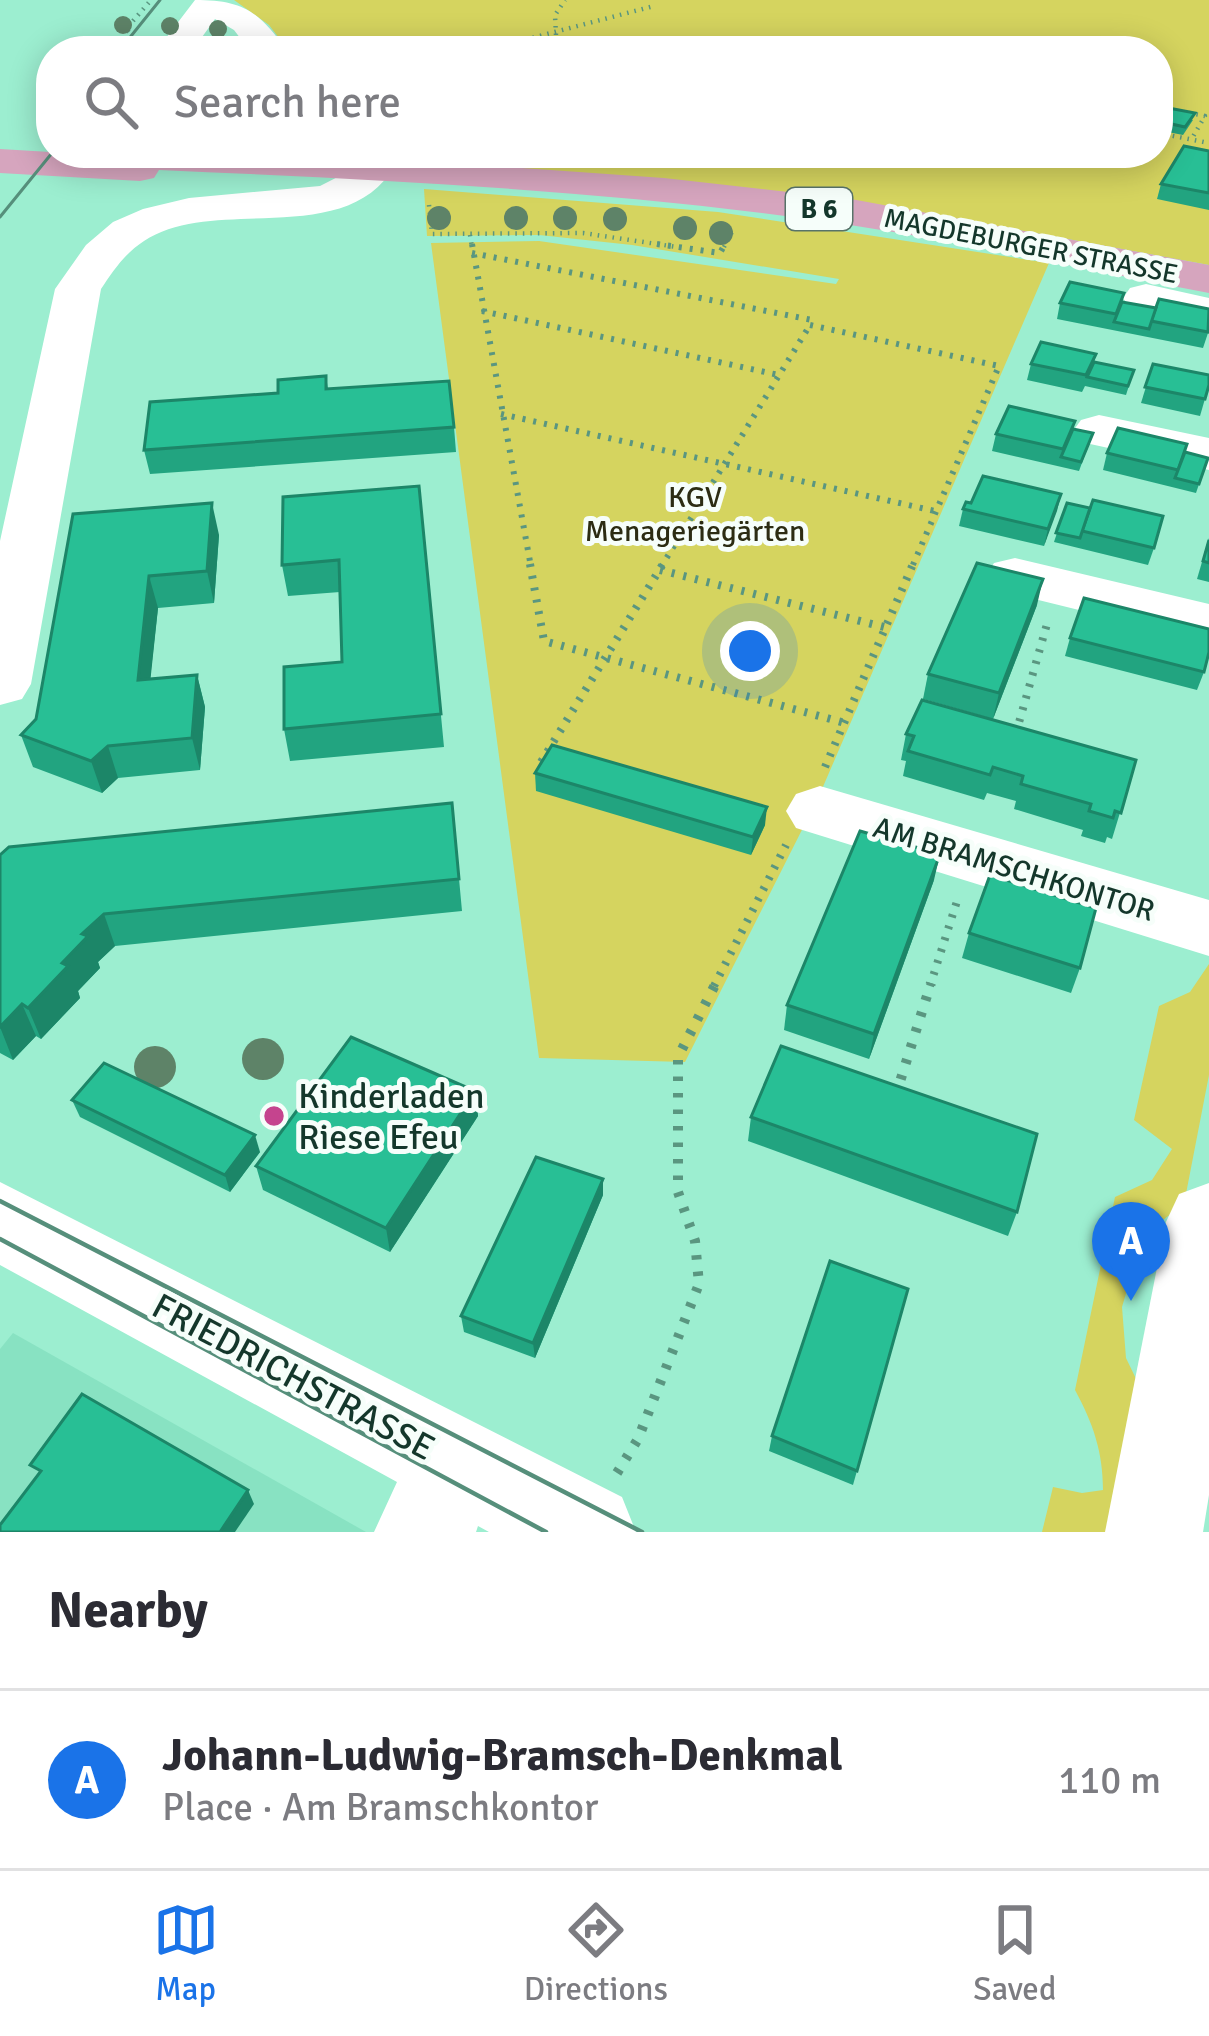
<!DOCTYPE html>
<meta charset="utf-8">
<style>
body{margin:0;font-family:Signika,sans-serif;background:#f7f7f7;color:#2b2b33}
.you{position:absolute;left:750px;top:651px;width:42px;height:42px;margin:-30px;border:9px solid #fff;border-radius:50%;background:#1a73e8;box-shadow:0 0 0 18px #1a73e833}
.badge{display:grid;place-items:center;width:78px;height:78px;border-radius:50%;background:#1a73e8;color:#fff;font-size:39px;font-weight:700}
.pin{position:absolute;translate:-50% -99px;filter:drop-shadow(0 3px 6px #0008)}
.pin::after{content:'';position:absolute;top:63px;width:42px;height:36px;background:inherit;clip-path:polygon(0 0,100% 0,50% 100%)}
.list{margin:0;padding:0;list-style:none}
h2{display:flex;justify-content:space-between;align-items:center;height:156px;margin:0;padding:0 48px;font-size:51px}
h2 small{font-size:39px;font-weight:400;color:#7c7c81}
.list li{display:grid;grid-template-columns:78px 1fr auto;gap:36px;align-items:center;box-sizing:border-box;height:180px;padding:0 48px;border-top:3px solid #e1e1e2}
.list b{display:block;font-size:45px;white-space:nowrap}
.list p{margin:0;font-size:39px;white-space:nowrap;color:#7c7c81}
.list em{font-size:39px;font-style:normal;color:#7c7c81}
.icon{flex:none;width:66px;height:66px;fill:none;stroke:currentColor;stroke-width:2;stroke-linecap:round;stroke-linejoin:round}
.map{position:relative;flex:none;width:1209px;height:1532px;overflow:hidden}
.search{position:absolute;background:#fff;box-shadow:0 6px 30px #0003;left:36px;right:36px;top:36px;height:132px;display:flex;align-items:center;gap:30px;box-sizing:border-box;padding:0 42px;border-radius:48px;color:#7c7c81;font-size:45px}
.sheet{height:336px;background:#fff}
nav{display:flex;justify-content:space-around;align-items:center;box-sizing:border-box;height:168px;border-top:3px solid #e1e1e2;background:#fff;font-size:33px;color:#7c7c81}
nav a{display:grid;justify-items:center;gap:6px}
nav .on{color:#1a73e8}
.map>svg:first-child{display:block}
</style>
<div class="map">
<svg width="1209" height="1532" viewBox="0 0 1209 1532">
<rect width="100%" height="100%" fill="#9ceed0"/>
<!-- built -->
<path fill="#88e2c2" d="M13,1333L366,1532H0V1349Z"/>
<!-- green -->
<g fill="#d5d45f">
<path d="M234,0H1209V265L926,213L332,153H1158V51H289L269,25Z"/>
<path d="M424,189L718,212L1049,263L819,796L685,1062L539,1058L431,243L539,241L836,284L839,279L632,245L539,235L427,236Z"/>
<path d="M1209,964V1075L1184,1204L1151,1229L1140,1246L1122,1307L1126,1358L1141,1389L1114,1532H1042L1053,1487L1082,1493L1103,1490C1103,1452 1093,1423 1075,1390L1115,1197L1152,1180L1172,1149L1134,1120L1159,1006L1190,992Z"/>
</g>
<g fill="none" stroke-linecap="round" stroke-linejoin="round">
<!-- path-far3 -->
<g stroke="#5a9680" stroke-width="4.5" stroke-dasharray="1.5 6" stroke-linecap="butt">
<path d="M129,32L126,29L151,0"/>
<path d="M556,35L555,15L565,0"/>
<path d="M482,51L654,6"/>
<path d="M1189,113L1205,116L1191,140"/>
<path d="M1158,133L1209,143"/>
<path d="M429,205L432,234L583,233L677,247"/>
<path d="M470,235L472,247"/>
<path d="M724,247L733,230"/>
</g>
<!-- path-far2 -->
<g stroke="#5a9680" stroke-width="6" stroke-dasharray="3 8" stroke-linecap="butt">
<path d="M472,244L531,567"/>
<path d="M657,244L720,253L725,244"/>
<path d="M472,253L812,320L810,325L999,366L912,567"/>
<path d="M482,311L779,375"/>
<path d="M501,414L935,511"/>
<path d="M661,567L810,325"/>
</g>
<!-- path-far1 -->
<g stroke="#5a9680" stroke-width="8" stroke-dasharray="3 9" stroke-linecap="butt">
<path d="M530,564L544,641L845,723"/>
<path d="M660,570L884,627"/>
<path d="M1016,733L1047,624"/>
<path d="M541,762L663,564"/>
<path d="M825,767L913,564"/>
<path d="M714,986L786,845"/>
<path d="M930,986L958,898"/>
</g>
<!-- path -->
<g stroke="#5a9680" stroke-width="10" stroke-dasharray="4.5 12" stroke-linecap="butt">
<path d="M901,1092L897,1091L931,983"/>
<path d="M617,1473L638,1439L699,1284L695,1241L678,1192V1057L716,983"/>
</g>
<!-- minor -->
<g fill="#fff" fill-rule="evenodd">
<path d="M195,0C243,0 259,11 287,51H250L234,30L215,19L192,51H156Z"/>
<path d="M369,161L383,164L390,173C338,247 212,196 144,241C125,253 113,271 101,289L31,684L22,699L0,705V541L55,289L86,245L113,222L143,209L189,198L320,186Z"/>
<path d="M1146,284L1209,298V326L1130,308L1123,298L1130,288Z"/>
<path d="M1099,415L1209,438V470L1081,442L1073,431L1081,420Z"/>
<path d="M1015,558L1209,604V642L994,589L986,576L994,563Z"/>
<path d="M820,786L1209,900V956L796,828L786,811L796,794Z"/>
<path d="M0,1182L622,1497L636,1532H489L478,1526L476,1532H374L397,1482L0,1265Z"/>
<path d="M1209,1183V1495L1203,1532H1105L1166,1222L1179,1194Z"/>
</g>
<!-- major -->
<path fill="#d6a5be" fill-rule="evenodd" d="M0,149L84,154L310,153L664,178L851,199L1209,265V293C1090,270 970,243 850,225C623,191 389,180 159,170L154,178L140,181L0,173Z"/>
<!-- tram-far1 -->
<g stroke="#568f7b" stroke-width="3">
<path d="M119,51L160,0"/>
<path d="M0,217L52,153"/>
</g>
<!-- tram -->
<g stroke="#568f7b" stroke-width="4.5">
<path d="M0,1201L642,1532"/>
<path d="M0,1239L546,1532"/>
</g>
</g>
<!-- trees -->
<g fill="#5e8368">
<circle cx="123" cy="25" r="9"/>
<circle cx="170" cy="26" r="9"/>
<circle cx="218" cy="29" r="9"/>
<circle cx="439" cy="218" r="12"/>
<circle cx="516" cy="218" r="12"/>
<circle cx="565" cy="218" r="12"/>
<circle cx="615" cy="219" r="12"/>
<circle cx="685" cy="228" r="12"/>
<circle cx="721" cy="233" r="12"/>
<circle cx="263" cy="1059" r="21"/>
<circle cx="155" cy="1067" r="21"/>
</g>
<!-- wall -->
<g fill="#22a480">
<path d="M1158,106L1193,120L1183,135L1158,130Z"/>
<path d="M1209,151V210L1157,199L1161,184Z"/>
<path d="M1124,293L1122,302L1209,330L1203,348L1057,319L1060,303Z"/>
<path d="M1096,354L1094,362L1134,370L1126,395L1085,386L1082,392L1027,380L1031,364Z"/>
<path d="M1153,364L1209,385L1200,416L1141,403Z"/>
<path d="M326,376L328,389L454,427L456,452L150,474L144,450L278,393Z"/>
<path d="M1075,421L1073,429L1093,433L1079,471L992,451L996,434Z"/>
<path d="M1107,453H1184L1208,458L1196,493L1103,470Z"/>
<path d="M419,486L444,747L290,761L284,729L342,662L340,592L288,596L282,565Z"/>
<path d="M1061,494L1044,546L959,526L963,509L971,503Z"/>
<path d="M1067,503L1154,548L1148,565L1054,542Z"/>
<path d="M73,514L219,535L214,603L158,608L150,679L197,675L205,707L200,770L118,778L102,793L33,767L21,735L36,719Z"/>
<path d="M1209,538V582L1197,579Z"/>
<path d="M1037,605L993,719L923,699L928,674Z"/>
<path d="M1070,638L1204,672L1197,690L1065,656Z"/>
<path d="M906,734L1136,760L1112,839L1107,837L1105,843L1081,836L1083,830L1014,809L1016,801L987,793L984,800L903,776L906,761L901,760Z"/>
<path d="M535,773L765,825L751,855L536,791Z"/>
<path d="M452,803L462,911L115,946L98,962L100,968L78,991L80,998L41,1039L36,1036L13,1060L0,1053V855Z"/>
<path d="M934,880L869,1059L784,1030L787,1005Z"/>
<path d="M969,933L1080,968L1071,993L962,958Z"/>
<path d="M475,1091L478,1116L390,1252L263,1190L256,1166Z"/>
<path d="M72,1100L260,1152L230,1192L80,1117Z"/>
<path d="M751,1117L1017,1212L1008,1236L748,1141Z"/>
<path d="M603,1179V1195L535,1358L464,1332L461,1316Z"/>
<path d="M908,1289L853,1485L769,1451L772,1436Z"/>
</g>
<!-- shaded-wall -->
<g fill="#1c8668">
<path d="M1061,494L1057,511L1044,546L1048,529Z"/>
<path d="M212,503L219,535L214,603L207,571Z"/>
<path d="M149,576L158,608L147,712L138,680Z"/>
<path d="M1043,579L1037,605L993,719L999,693Z"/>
<path d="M197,675L205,707L200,770L192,738Z"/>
<path d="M108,746L118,778L102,793L91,761Z"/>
<path d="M767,807L765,825L751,855L753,837Z"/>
<path d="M940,854L934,880L869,1059L874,1034Z"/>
<path d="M104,914L115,946L98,962L100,968L78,991L80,998L41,1039L28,1008L82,934Z"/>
<path d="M22,1004L36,1036L13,1060L0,1027Z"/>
<path d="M475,1091L478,1116L390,1252L386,1228Z"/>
<path d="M255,1135L260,1152L230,1192L225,1175Z"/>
<path d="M603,1179V1195L535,1358L533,1343Z"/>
<path d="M248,1490L254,1504L235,1532H220Z"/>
</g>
<!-- building -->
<g fill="#28bf95" stroke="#1c8668" stroke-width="3">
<path d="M1158,106L1195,113L1185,127L1158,121Z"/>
<path d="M1184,146L1209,151V193L1161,184Z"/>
<path d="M1070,282L1124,293L1116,314L1060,303Z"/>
<path d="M1159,299L1209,309L1208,332L1151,321Z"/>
<path d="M1122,302L1156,308L1149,329L1114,322Z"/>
<path d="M1041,342L1096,354L1086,375L1031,364Z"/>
<path d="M1094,362L1134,370L1128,386L1087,377Z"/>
<path d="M1153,364L1209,375V385L1205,399L1145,387Z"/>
<path d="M326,376V389L449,381L454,427L144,450L150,402L278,393V380Z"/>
<path d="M1009,406L1075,421L1063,449L996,434Z"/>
<path d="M1118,428L1187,444L1178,470L1107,453Z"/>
<path d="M1073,429L1093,433L1081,462L1061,457Z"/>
<path d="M1185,452L1208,458L1199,484L1175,478Z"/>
<path d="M983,476L1061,494L1048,529L963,509L966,502L971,503Z"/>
<path d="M419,486L441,714L284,729V667L342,662L339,560L282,565L283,497Z"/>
<path d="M1093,500L1163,516L1154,548L1082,531Z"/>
<path d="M212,503L207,571L149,576L138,680L197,675L192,738L108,746L91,761L21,735L36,719L73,514Z"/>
<path d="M1067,503L1090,508L1080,538L1056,533Z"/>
<path d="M1209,540V563L1203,561Z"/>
<path d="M977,563L1043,579L999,693L928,674Z"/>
<path d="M1084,598L1209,629V652L1204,672L1070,638Z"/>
<path d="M922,700L1136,760L1121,813L1115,811L1113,818L1089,811L1091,804L1021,784L1023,776L993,767L990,775L908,751L914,736L906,734Z"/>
<path d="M552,745L767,807L753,837L535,773Z"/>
<path d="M452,803L459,879L104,914L82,934L88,936L62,963L68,966L28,1008L22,1004L0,1027V855L9,847Z"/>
<path d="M860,831L940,854L874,1034L787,1005Z"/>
<path d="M990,875L1096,908L1080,968L969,933Z"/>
<path d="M351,1037L475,1091L386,1228L256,1166Z"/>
<path d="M781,1046L1037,1134L1017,1212L751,1117Z"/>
<path d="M104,1063L255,1135L225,1175L72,1100Z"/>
<path d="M536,1157L603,1179L533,1343L461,1316Z"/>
<path d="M830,1261L908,1289L857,1471L772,1436Z"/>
<path d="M82,1394L248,1490L220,1532H0V1525L41,1471L30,1465Z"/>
</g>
<!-- markers -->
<circle fill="#c5448e" stroke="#f6fefa" stroke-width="4.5" cx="274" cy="1116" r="12"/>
<g text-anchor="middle" stroke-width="10" stroke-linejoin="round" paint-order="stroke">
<!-- shield labels -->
<rect fill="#f6fefa" stroke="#587369" stroke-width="3" x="786" y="188" width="66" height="42" rx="9"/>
<g font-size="27" font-weight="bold" fill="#14372b">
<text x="819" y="218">B 6</text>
</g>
<!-- far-street labels -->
<g font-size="27" fill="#14372b" stroke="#f6fefa">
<text transform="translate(1031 246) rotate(11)" y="9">MAGDEBURGER STRASSE</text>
</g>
<!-- park labels -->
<g font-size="30" fill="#2c2c13" stroke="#f6fefa">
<text x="695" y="507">KGV<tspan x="695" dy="34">Menageriegärten</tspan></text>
</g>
<!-- street labels -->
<g font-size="30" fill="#14372b" stroke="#f6fefa">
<text transform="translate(1014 869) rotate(17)" y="10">AM BRAMSCHKONTOR</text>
</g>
<!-- near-poi labels -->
<g font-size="36" fill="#14372b" stroke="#f6fefa" text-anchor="start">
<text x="298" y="1108">Kinderladen<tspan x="298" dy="41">Riese Efeu</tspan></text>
</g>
<!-- near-street labels -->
<g font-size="36" fill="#14372b" stroke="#f6fefa">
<text transform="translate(294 1376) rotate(28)" y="13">FRIEDRICHSTRASSE</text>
</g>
</g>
</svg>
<div class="you"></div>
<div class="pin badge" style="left:1131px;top:1301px">A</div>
<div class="search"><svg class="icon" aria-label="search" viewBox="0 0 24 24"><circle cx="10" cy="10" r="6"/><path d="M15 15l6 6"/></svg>Search here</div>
</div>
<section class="sheet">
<h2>Nearby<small></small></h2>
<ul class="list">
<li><span class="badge">A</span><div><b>Johann-Ludwig-Bramsch-Denkmal</b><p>Place · Am Bramschkontor</p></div><em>110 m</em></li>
</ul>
</section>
<nav>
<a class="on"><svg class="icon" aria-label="map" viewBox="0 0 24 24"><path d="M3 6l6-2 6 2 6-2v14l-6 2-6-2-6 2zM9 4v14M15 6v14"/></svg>Map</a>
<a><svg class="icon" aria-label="directions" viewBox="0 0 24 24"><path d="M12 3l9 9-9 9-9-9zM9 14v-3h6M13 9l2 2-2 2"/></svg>Directions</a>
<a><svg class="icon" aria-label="saved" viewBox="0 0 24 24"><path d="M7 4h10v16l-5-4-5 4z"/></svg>Saved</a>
</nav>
